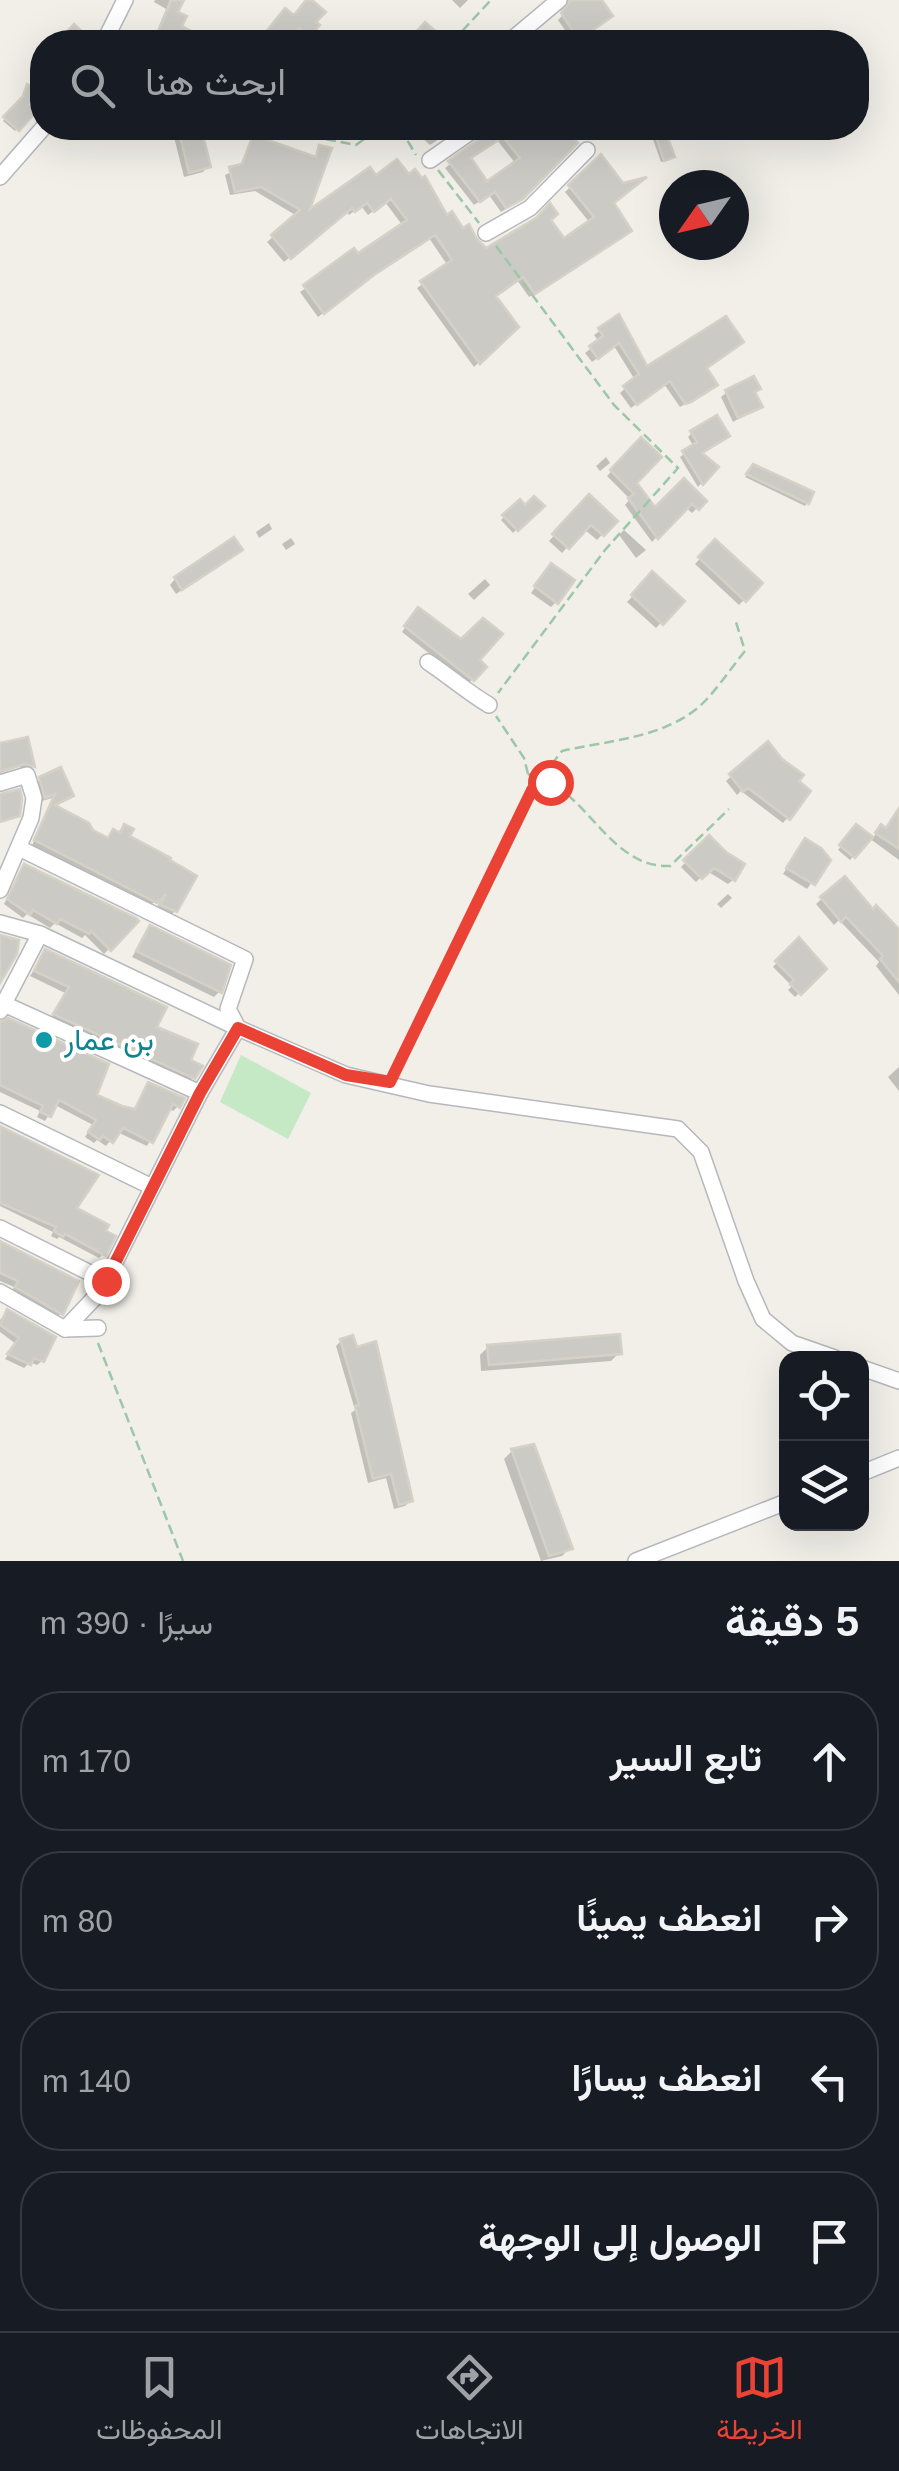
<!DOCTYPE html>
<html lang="ar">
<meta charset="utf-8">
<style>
body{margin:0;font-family:Arial,Vazirmatn,sans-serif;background:#20242c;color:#f1f3f6;direction:rtl}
.controls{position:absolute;right:30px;bottom:30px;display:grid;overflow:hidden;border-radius:20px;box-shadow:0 10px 40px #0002}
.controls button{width:90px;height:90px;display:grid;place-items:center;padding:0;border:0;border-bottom:2px solid #363941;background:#171b24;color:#f1f3f6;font:50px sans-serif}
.compass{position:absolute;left:659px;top:170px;width:90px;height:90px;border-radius:50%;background:#171b24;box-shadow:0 10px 40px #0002;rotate:236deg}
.stop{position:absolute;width:30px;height:30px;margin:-22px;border:8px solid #ea4335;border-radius:50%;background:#fff}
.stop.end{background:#ea4335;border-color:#fff;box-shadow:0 2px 10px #0008}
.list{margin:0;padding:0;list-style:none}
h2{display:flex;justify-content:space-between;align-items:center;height:130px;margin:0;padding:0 40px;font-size:42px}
h2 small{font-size:32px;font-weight:400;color:#9ea1a6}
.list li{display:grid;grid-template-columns:65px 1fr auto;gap:30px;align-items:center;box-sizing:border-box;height:140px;margin:0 20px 20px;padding:0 20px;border:2px solid #363941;border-radius:40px}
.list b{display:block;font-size:38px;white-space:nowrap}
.list em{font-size:32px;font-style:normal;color:#9ea1a6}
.icon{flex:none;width:55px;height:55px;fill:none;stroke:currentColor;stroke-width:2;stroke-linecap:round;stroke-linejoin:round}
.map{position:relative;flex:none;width:899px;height:1561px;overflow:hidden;direction:ltr}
.search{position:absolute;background:#171b24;box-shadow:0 10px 40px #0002;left:30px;right:30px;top:30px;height:110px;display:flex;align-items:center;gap:25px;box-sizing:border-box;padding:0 35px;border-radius:40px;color:#9ea1a6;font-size:38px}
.sheet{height:770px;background:#171b24}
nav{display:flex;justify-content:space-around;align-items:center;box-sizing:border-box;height:140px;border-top:2px solid #363941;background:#171b24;font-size:28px;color:#9ea1a6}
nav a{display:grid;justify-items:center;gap:5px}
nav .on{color:#ea4335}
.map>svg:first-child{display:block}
</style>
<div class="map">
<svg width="899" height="1561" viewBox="0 0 899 1561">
<rect width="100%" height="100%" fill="#f1efe8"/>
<!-- green -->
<path fill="#c5e8c5" d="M241,1055L311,1093L288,1139L220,1102Z"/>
<!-- shadow -->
<g fill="#0003" fill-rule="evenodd">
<path d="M155,0H182L174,13L179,27L205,42H167L162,37L153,41L166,9L154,2Z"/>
<path d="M452,0H468L460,8Z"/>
<path d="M566,0H599L605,21L573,42L558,20L565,13Z"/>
<path d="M280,16L313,23L308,35L303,40L293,32L285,42H259Z"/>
<path d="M545,30L553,42H529Z"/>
<path d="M42,62V82L26,106L33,112L15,131L3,121L21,101L25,89H31L40,80L32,73Z"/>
<path d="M178,128H198L208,166L203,172L184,177L173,133Z"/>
<path d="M429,128H456L430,145L420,136Z"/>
<path d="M481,128H563L575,142L515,203L501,212L489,195L474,205L445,168L480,142L484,135ZM497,140L516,164L486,185L469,158Z"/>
<path d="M649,128H662L672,156L669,160L661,162Z"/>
<path d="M254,137L314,158L320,148L305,216L375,178H408L418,171L446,218L485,251L548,221L563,242L590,223L565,192L601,158L624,236L529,297L517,280L493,297L516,327L474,367L417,288L448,266L429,238L366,280L318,317L300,292L403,226L385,202L368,215L361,206L349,215L346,211L284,262L267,242L297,216L255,191L230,195L225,175L240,168Z"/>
<path d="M618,318L647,370L704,369L710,390L680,407L664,384L631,408L620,393L635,380L614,346L592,362L585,353L599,342L594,335Z"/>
<path d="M727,392L753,393L760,406L733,422L721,397Z"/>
<path d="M692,433L723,439L699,454L715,467L698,487L680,457L694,447L688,437Z"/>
<path d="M641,441L634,483L655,510L704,501L692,513L685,507L652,542L625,505L630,499L607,476Z"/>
<path d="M606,457L610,463L600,471L596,466Z"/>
<path d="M754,467L807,503L805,506L745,477Z"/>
<path d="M589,498L615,521L597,540L584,529L562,553L549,541Z"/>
<path d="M520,502L525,508L541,506L513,533L501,520Z"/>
<path d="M269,523L272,529L259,538L256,532Z"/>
<path d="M624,530L646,550L636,558L619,535Z"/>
<path d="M291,538L295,544L286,550L282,544Z"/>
<path d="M234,540V555L176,594L170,585L175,579Z"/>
<path d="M715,542L759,584L739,605L695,564Z"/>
<path d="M546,572L556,602L551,607L531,593Z"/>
<path d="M653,575L681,601L656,628L627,602Z"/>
<path d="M485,579L490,585L474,600L468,594Z"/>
<path d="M414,615L461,642L484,667L468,684L402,632Z"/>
<path d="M26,740L32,766L28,770L19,767L0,773V745Z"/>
<path d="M768,744L800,775L795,782L808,792L783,823L741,791L737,795L726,781Z"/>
<path d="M41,779L71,795L53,807L91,832L105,840L125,827L127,838L168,859L175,911L169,917L155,912L164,892L148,908L31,848L52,798L39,802L34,785Z"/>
<path d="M899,812V860L869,838L850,860L838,850L856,827L872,840L876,833L885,830Z"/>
<path d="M709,839L733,880L728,884L707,871L696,882L681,867Z"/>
<path d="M800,847L828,860L807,889L783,874Z"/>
<path d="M24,867L135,922L104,954L85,935L82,938L55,923L50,928L27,914L23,918L4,904Z"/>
<path d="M844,879L872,912L899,933V995L876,966L879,962L839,920L834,925L816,904Z"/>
<path d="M728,894L732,898L721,908L717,904Z"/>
<path d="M150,928L219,992L214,997L132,957Z"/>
<path d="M799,940L823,969L795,997L788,990L792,986L773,967Z"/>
<path d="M46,952L154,1028L188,1061L193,1077L188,1082L50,1020L65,993L30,976Z"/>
<path d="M0,1023L94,1096L133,1112L148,1085L178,1106L173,1111L168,1108L147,1146L117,1132L106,1146L97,1140L94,1143L85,1137L93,1125L55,1105L45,1121L37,1117L40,1111L0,1092Z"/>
<path d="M899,1067V1091L888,1077Z"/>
<path d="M0,1128L73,1209L103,1254L99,1258L59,1237L57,1239L51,1236L53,1232L0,1206Z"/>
<path d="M0,1245L61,1313L55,1319L11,1293L14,1287L0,1281Z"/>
<path d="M7,1312L42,1361L37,1365L30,1362L24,1368L5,1359L16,1344L0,1332V1320Z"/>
<path d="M341,1341L410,1501L405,1506L394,1509L386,1478L368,1483L351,1413L355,1410L336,1346Z"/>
<path d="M488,1347L619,1353L611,1361L481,1371L480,1355Z"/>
<path d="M512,1451L570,1548L562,1556L541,1561L504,1459Z"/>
</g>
<!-- building -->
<g fill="#cccac5" stroke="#d6d1c6" stroke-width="2.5" fill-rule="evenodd">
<path d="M171,0H184L178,12L187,16L182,26L211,42H188L168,32L164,38L157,35Z"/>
<path d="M306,0H312L326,12L316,22L320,25L310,37L299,28L288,42H258L285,8L294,15Z"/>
<path d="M570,0H602L613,16L579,40L561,13Z"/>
<path d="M425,22L448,42H407Z"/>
<path d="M74,24L93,42H57Z"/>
<path d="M42,74V85L29,105L36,112L19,131L3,117L23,96L27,84L31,86Z"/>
<path d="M178,128H201L211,167L189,173Z"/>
<path d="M495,128H566L578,143L523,199L506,208L495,192L480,202L448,161ZM503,137L520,158L487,181L471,158Z"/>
<path d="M653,128H664L675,157L664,161Z"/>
<path d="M253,135L316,157L319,145L332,148L310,209L370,167L376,175L397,159L409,174L415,169L422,178L425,176L447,215L452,211L463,228L469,224L477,239L486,248L536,218L550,203L558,214L551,220L564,238L594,217L568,185L601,154L623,183L647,177L614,203L632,231L535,294L523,277L496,296L519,327L480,364L420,281L452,260L435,235L374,275L324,314L303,285L354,248L358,253L407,220L391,199L374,212L367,203L355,212L352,208L291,259L271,235L300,210L261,187L235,192L229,167L242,164Z"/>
<path d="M619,314L647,366L726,316L744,342L707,368L718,385L691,402L685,404L670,381L637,405L623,386L639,374L619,343L598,359L589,346L603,336L598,328Z"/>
<path d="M754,376L761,389L755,392L763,407L738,418L725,390Z"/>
<path d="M717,415L730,436L702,453L719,467L703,485L682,451L697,442L690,431Z"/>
<path d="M641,437L662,457L637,483L655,507L684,478L707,501L699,510L692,504L658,539L628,498L634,494L610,470Z"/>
<path d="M753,464L814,492L809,504L746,474Z"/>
<path d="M589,494L618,521L604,536L591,525L569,549L552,534Z"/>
<path d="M534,496L545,506L518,531L502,515L520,499L525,505Z"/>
<path d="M234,537L243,550L182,590L174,577Z"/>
<path d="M715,539L763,583L746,602L698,557Z"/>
<path d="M551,563L575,580L558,604L534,586Z"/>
<path d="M652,571L685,601L663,625L631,595Z"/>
<path d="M418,607L461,639L483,618L503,634L480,660L487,667L474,681L404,626Z"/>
<path d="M28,737L35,767L25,764L0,771V743Z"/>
<path d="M768,741L782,759L804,775L799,781L811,791L790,820L748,788L743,792L729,774Z"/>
<path d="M61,767L74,796L55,805L89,823L93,830L108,838L113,829L120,833L124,824L134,829L130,836L171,858L170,860L197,876L177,912L160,905L166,894L157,903L34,840L55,794L45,798L39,777Z"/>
<path d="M20,789L22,799L20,816L0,822V794Z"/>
<path d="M899,808V849L875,833L881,824L886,828Z"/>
<path d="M856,824L873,837L855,858L839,845Z"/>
<path d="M709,835L726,852L745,864L735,881L714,868L702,879L683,860Z"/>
<path d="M805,838L821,848L831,860L815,885L786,868Z"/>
<path d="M24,864L136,918L139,921L111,951L91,931L89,934L60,919L57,924L33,910L30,915L7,899Z"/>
<path d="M845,876L873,909L876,905L899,929V982L880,959L883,956L846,917L841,922L820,897Z"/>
<path d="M150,925L231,965L222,993L136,951Z"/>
<path d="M0,935L19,940L17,954L0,983Z"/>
<path d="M799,937L827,969L801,995L790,984L794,980L775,961Z"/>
<path d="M45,949L167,1007L157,1027L198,1044L191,1060L203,1066L195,1079L53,1014L69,987L34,971Z"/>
<path d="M8,1018L109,1064L97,1095L122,1106L135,1109L148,1082L185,1098L180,1108L173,1104L153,1143L123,1128L113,1143L103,1136L100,1140L88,1132L96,1120L59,1100L51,1117L40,1112L43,1106L0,1085V1022Z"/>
<path d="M0,1126L99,1175L77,1208L109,1225L106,1231L116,1236L106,1256L65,1234L63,1237L54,1231L56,1227L0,1203Z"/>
<path d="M0,1241L79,1281L63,1315L15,1287L18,1281L0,1273Z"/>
<path d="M7,1309L56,1337L44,1362L34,1358L31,1365L7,1354L19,1338L0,1325Z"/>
<path d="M620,1334L622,1354L489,1365L487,1345Z"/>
<path d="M353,1335L357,1347L376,1341L413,1501L399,1505L391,1474L373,1479L355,1406L359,1405L340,1339Z"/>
<path d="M534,1444L573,1549L549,1556L511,1449Z"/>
</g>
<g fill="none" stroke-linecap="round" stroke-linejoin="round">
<!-- minor casing -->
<g stroke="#b5b8bc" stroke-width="18">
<g id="minor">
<path d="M104,42L125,0"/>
<path d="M509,42L559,0"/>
<path d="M430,160L476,128"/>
<path d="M0,177L43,128"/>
<path d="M486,233L530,208L587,150"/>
<path d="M428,662C449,676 467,692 489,705"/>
<path d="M0,783L27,775L34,798L31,818L0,890"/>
<path d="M0,923L40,934L238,1028L346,1075L429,1094L678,1129L701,1152L746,1281L763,1319L792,1343L835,1358"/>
<path d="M4,1004L200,1093"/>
<path d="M0,1011L40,934"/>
<path d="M0,1113L152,1187"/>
<path d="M0,1228L106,1281"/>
<path d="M0,1292L65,1329L100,1292L200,1093L238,1028L228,1009L245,959L19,848"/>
<path d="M65,1329L98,1328"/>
<path d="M862,1368L899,1381"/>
<path d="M862,1473L899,1458"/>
<path d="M636,1561L786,1502"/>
</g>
</g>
<!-- path -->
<g stroke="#9cc7a9" stroke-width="2.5" stroke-dasharray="10 5" stroke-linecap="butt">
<path d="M452,42L491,0"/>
<path d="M267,128L356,145L379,128"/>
<path d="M400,128L416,155"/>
<path d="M364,137L373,128"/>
<path d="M438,170L479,223"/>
<path d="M496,246L614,405L678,468L605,550L498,693"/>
<path d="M528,774C535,777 544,779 550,782C593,807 616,868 670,866L729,809"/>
<path d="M533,788L562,751C610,740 670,738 706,700C720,685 732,667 745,651L735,619"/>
<path d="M395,1072L532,790L524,758L496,716"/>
<path d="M98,1343L183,1561"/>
</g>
<!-- minor -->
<use href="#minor" stroke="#fff" stroke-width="15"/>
</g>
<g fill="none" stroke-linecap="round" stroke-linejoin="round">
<!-- route -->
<path stroke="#ea4335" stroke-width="12" d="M106,1281L200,1093L238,1028L346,1075L390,1082L532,790L540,780L550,782"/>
</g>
<!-- markers -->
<circle fill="#0f9aa8" stroke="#fff" stroke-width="4" cx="44" cy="1040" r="10"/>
<g text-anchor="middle" stroke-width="8" stroke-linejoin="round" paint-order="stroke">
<!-- culture labels -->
<g font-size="30" fill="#0d838f" stroke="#fff" text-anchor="start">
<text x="64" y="1050">بن عمار</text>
</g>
</g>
</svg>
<div class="controls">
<button><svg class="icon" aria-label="locate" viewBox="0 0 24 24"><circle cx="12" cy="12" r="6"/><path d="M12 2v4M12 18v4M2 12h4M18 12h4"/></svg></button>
<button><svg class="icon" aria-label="layers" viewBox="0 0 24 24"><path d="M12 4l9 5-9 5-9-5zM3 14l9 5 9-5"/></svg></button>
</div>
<svg class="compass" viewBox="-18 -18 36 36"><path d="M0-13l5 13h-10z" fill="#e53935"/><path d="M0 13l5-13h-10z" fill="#9ea1a6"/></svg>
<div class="stop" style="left:550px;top:782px"></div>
<div class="stop end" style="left:106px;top:1281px"></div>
<div class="search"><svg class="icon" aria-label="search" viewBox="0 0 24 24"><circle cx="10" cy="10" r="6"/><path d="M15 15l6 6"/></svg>ابحث هنا</div>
</div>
<section class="sheet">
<h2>5 دقيقة<small>سيرًا · 390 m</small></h2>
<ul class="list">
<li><svg class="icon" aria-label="ahead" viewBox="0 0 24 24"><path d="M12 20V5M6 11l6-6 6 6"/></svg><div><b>تابع السير</b></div><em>170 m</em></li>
<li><svg class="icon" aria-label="right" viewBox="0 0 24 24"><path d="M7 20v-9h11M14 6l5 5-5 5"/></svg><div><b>انعطف يمينًا</b></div><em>80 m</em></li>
<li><svg class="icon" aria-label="left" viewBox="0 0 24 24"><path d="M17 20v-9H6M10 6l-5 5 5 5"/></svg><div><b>انعطف يسارًا</b></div><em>140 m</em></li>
<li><svg class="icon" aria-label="arrive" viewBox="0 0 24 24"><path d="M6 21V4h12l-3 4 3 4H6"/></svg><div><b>الوصول إلى الوجهة</b></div></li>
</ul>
</section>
<nav>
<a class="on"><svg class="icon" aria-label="map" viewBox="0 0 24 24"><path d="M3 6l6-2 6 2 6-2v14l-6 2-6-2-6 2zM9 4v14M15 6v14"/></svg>الخريطة</a>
<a><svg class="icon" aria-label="directions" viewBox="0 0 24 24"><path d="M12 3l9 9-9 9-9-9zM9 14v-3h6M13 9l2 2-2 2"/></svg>الاتجاهات</a>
<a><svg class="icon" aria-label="saved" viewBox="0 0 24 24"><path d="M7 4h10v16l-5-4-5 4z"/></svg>المحفوظات</a>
</nav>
